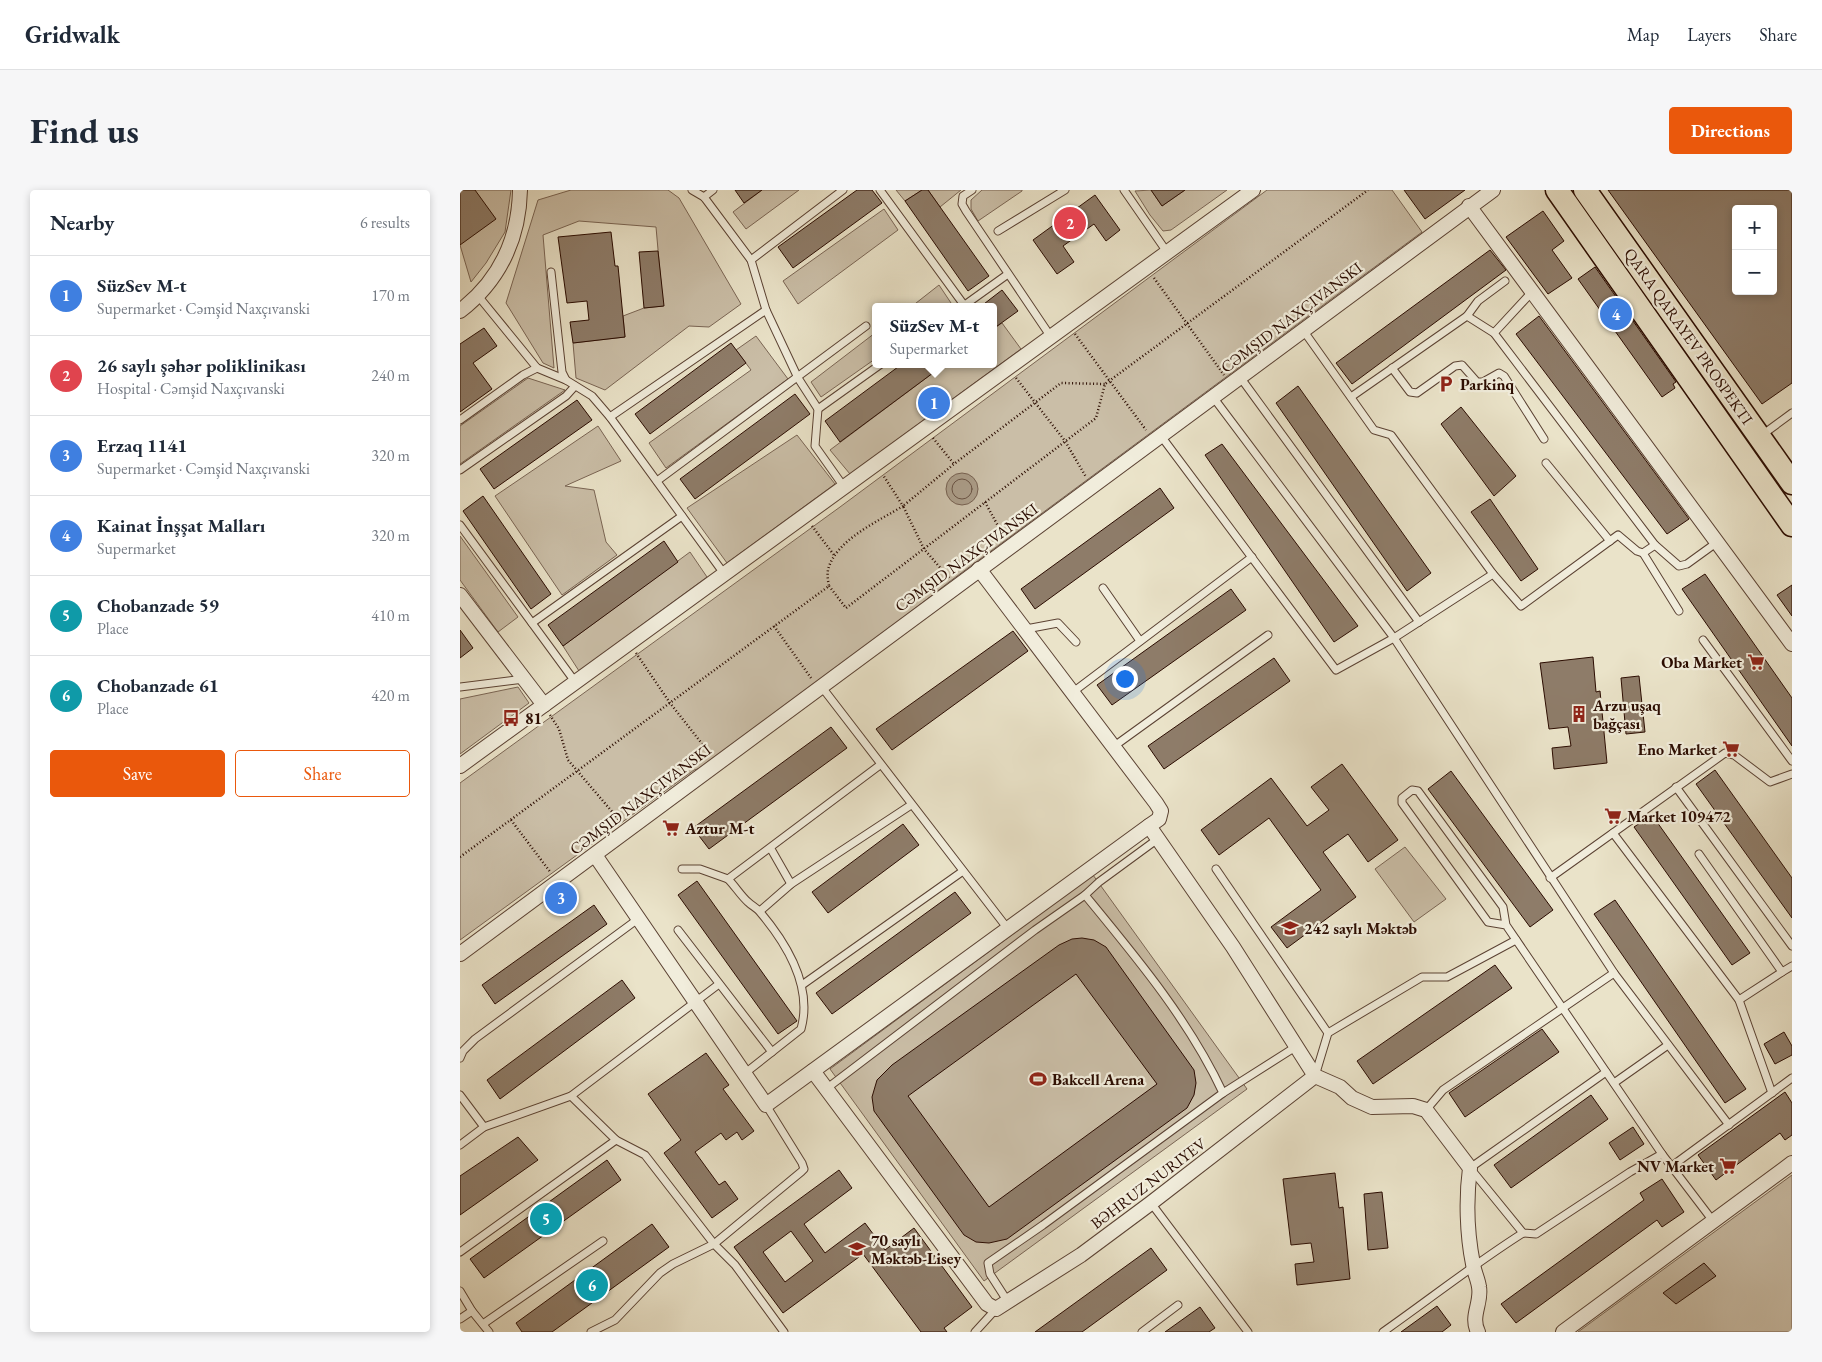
<!DOCTYPE html>
<meta charset="utf-8">
<style>
body{margin:0;font-family:"EB Garamond",serif;background:#f6f6f7;color:#1f2937}
.controls{position:absolute;right:15px;top:15px;display:grid;overflow:hidden;border-radius:5px;box-shadow:0 2px 8px #0003}
.controls button{width:45px;height:45px;display:grid;place-items:center;padding:0;border:0;border-bottom:1px solid #e0e1e3;background:#fff;color:#1f2937;font:25px sans-serif}
.you{position:absolute;left:664px;top:488px;width:18px;height:18px;margin:-12px;border:4px solid #fff;border-radius:50%;background:#1a73e8;box-shadow:0 0 0 8px #1a73e833}
.badge{display:grid;place-items:center;width:32px;height:32px;border-radius:50%;background:#ea580c;color:#fff;font-size:16px;font-weight:700}
.pin{position:absolute;translate:-50% -50%;border:2px solid #fff;box-shadow:0 1px 5px #0006}
.popup{position:absolute;left:412px;top:113px;width:125px;height:65px;box-sizing:border-box;display:grid;place-content:center;border-radius:5px;background:#fff;filter:drop-shadow(0 1px 4px #0005);font-size:16px;white-space:nowrap;color:#747a83}
.popup b{font-size:19px;color:#1f2937}
.popup::after{content:'';position:absolute;left:50%;top:100%;margin-left:-10px;border:10px solid transparent;border-top-color:#fff}
.list{margin:0;padding:0;list-style:none}
h2{display:flex;justify-content:space-between;align-items:center;height:65px;margin:0;padding:0 20px;font-size:21px}
h2 small{font-size:16px;font-weight:400;color:#747a83}
.list li{display:grid;grid-template-columns:32px 1fr auto;gap:15px;align-items:center;box-sizing:border-box;height:80px;padding:0 20px;border-top:1px solid #e0e1e3}
.list b{display:block;font-size:19px;white-space:nowrap}
.list p{margin:0;font-size:16px;white-space:nowrap;color:#747a83}
.list em{font-size:16px;font-style:normal;color:#747a83}
.actions{display:flex;gap:10px;padding:15px 20px}
.actions a{flex:1;padding:11px 0;border:1px solid #ea580c;border-radius:5px;text-align:center;font-size:18px;color:#ea580c}
.actions .main{background:#ea580c;color:#fff}
.map{position:relative;flex:none;width:1332px;height:1142px;overflow:hidden;border-radius:5px}
header{display:flex;align-items:center;gap:30px;box-sizing:border-box;height:70px;padding:0 25px;background:#fff;border-bottom:1px solid #e0e1e3}
header strong{font-size:24px}
nav{display:flex;gap:28px;margin-inline-start:auto;font-size:18px}
.intro{display:flex;align-items:center;justify-content:space-between;box-sizing:border-box;height:120px;padding:0 30px}
h1{margin:0;font-size:35px}
.button{padding:12px 22px;border-radius:5px;background:#ea580c;color:#fff;font-size:18px;font-weight:700}
main{display:flex;gap:30px;padding:0 30px}
aside{flex:1;background:#fff;border-radius:5px;box-shadow:0 2px 8px #0003}
.map>svg:first-child{display:block}
</style>
<header>
<strong>Gridwalk</strong>
<nav><a>Map</a><a>Layers</a><a>Share</a></nav>
</header>
<div class="intro"><h1>Find us</h1><a class="button">Directions</a></div>
<main>
<aside>
<h2>Nearby<small>6 results</small></h2>
<ul class="list">
<li><span class="badge" style="background:#3f7fe0">1</span><div><b>SüzSev M-t</b><p>Supermarket · Cəmşid Naxçıvanski</p></div><em>170 m</em></li>
<li><span class="badge" style="background:#e0444e">2</span><div><b>26 saylı şəhər poliklinikası</b><p>Hospital · Cəmşid Naxçıvanski</p></div><em>240 m</em></li>
<li><span class="badge" style="background:#3f7fe0">3</span><div><b>Erzaq 1141</b><p>Supermarket · Cəmşid Naxçıvanski</p></div><em>320 m</em></li>
<li><span class="badge" style="background:#3f7fe0">4</span><div><b>Kainat İnşşat Malları</b><p>Supermarket</p></div><em>320 m</em></li>
<li><span class="badge" style="background:#0f9aa8">5</span><div><b>Chobanzade 59</b><p>Place</p></div><em>410 m</em></li>
<li><span class="badge" style="background:#0f9aa8">6</span><div><b>Chobanzade 61</b><p>Place</p></div><em>420 m</em></li>
</ul>
<div class="actions"><a class="main">Save</a><a>Share</a></div>
</aside>
<div class="map">
<svg width="1332" height="1142" viewBox="0 0 1332 1142">
<rect width="100%" height="100%" fill="#eae3c9"/>
<filter id="stains"><feTurbulence type="fractalNoise" baseFrequency=".004" numOctaves="4"/><feColorMatrix values="0 0 0 0 .2 0 0 0 0 .09 0 0 0 0 .02 0 0 0 .5 -.17"/></filter>
<radialGradient id="worn" r=".72"><stop offset=".6" stop-color="#630" stop-opacity="0"/><stop offset="1" stop-color="#630" stop-opacity=".3"/></radialGradient>
<!-- green -->
<g fill="#cabea7" stroke="#7a6554">
<path d="M15,0H51L45,42L26,73L11,92L0,55Z"/>
<path d="M111,0H208L219,8L281,114L249,137L229,136L145,200L116,188L113,153L165,147L163,126L184,118L203,116L196,37L119,31L83,45L94,178L83,173L46,113L78,10Z"/>
<path d="M302,0H339L286,39L273,22Z"/>
<path d="M436,0H462L445,11Z"/>
<path d="M468,0H501L480,17Z"/>
<path d="M522,0H562V1L518,31L511,19V10Z"/>
<path d="M691,0L702,16L725,0H767L711,40L703,41L690,25L675,1Z"/>
<path d="M807,0H932L962,42L489,392L257,573L234,580L0,750V593L380,317Z"/>
<path d="M424,19L438,40L338,114L323,91Z"/>
<path d="M479,95L493,116L451,117Z"/>
<path d="M542,133L561,159L390,284L370,260L485,174H533V139Z"/>
<path d="M415,143V169L361,207L351,192Z"/>
<path d="M296,146L328,189L206,278L189,253L291,180L276,160Z"/>
<path d="M68,188L105,200L0,274V236Z"/>
<path d="M138,236L161,271L105,296L134,300L146,352L157,365L102,405L35,306Z"/>
<path d="M337,245L375,294L267,373L227,318Z"/>
<path d="M0,346L58,427L38,442L0,390Z"/>
<path d="M230,362L247,387L119,481L103,456Z"/>
<path d="M58,497L69,513L0,564V509Z"/>
<path d="M945,657L986,709L954,732L915,679Z"/>
<path d="M633,685L787,899L524,1091L370,879Z"/>
<path d="M1332,985V1142H1118Z"/>
</g>
<!-- water -->
<circle fill="#a99a85" stroke="#776150" cx="502" cy="299" r="16"/>
<g fill="none" stroke-linecap="round" stroke-linejoin="round">
<!-- shore -->
<circle stroke="#6a5343" stroke-width="1" cx="502" cy="299" r="10"/>
</g>
<!-- building -->
<g fill="#8e7c69" stroke="#2b0c01" fill-rule="evenodd">
<path d="M0,0H15L36,29L0,55Z"/>
<path d="M275,0H302L284,13Z"/>
<path d="M397,0H412L422,13L333,78L318,57Z"/>
<path d="M462,0H468L529,86L508,101L445,11Z"/>
<path d="M691,0H725L702,16Z"/>
<path d="M944,0H1005L965,29Z"/>
<path d="M1148,0H1332V193L1302,214ZM1276,19H1313V101H1276Z"/>
<path d="M635,5L660,40L646,51L634,34L603,56L614,72L597,84L573,50Z"/>
<path d="M1083,21L1104,51L1092,60L1112,88L1088,104L1046,47Z"/>
<path d="M151,42L155,76H158L165,147L113,153L110,132L129,130L127,111L107,113L98,47Z"/>
<path d="M1030,60L1046,80L892,194L876,173Z"/>
<path d="M198,61L204,116L184,118L179,62Z"/>
<path d="M1135,77L1216,192L1213,194L1215,198L1202,207L1118,89Z"/>
<path d="M542,100L558,121L533,139V117H520Z"/>
<path d="M1079,126L1229,329L1207,344L1056,144Z"/>
<path d="M24,138L37,156L13,173L32,199L0,222V154Z"/>
<path d="M271,153L286,173L190,244L175,224Z"/>
<path d="M442,174H485L380,252L365,231Z"/>
<path d="M838,196L971,383L947,401L816,213Z"/>
<path d="M335,204L350,224L235,309L220,289Z"/>
<path d="M117,210L132,230L34,299L20,279Z"/>
<path d="M1001,217L1056,286L1034,306L981,234Z"/>
<path d="M762,254L898,436L874,452L745,265Z"/>
<path d="M700,298L714,318L575,419L561,399Z"/>
<path d="M23,306L91,404L71,419L3,321Z"/>
<path d="M1030,309L1078,379L1061,391L1011,322Z"/>
<path d="M204,351L218,372L103,456L88,435Z"/>
<path d="M1245,384L1332,508V556L1222,399Z"/>
<path d="M1332,395V426L1317,405Z"/>
<path d="M771,399L786,420L652,515L637,495Z"/>
<path d="M0,440L13,458L0,468Z"/>
<path d="M553,441L568,461L432,560L416,539Z"/>
<path d="M1133,467L1136,502L1140,501L1147,573L1094,579L1092,558L1111,556L1108,537L1089,539L1080,473Z"/>
<path d="M814,468L830,491L704,579L688,556Z"/>
<path d="M1179,486L1185,542L1166,544L1161,488Z"/>
<path d="M371,537L387,558L249,659L233,638Z"/>
<path d="M882,574L938,650L908,672L888,644L863,662L896,707L827,758L811,737L861,700L809,628L759,665L741,640L811,588L847,636L869,620L851,597Z"/>
<path d="M1255,580L1332,688V728L1236,594Z"/>
<path d="M991,581L1093,720L1070,737L968,599Z"/>
<path d="M1192,625L1290,763L1272,775L1174,637Z"/>
<path d="M443,634L459,655L368,723L352,702Z"/>
<path d="M237,691L337,831L318,844L218,705Z"/>
<path d="M495,702L511,723L372,824L356,803Z"/>
<path d="M1155,710L1286,899L1265,913L1134,724Z"/>
<path d="M134,715L147,734L35,814L22,795Z"/>
<path d="M622,748L634,750L646,757L734,880L736,893L734,905L727,918L547,1049L529,1053L516,1052L504,1045L414,921L412,907L417,890L432,875L599,755L612,749ZM616,784L697,894L529,1017L448,906Z"/>
<path d="M1035,775L1052,798L913,894L897,871Z"/>
<path d="M162,790L175,808L40,909L27,890Z"/>
<path d="M1082,839L1099,862L1005,927L989,903Z"/>
<path d="M1324,842L1332,856V865L1315,874L1304,854Z"/>
<path d="M246,863L269,895L263,899L294,941L282,950L277,942L266,950L261,943L235,962L259,995L265,991L278,1009L252,1028L204,963L221,950L188,904Z"/>
<path d="M1325,902L1332,913V945L1325,950L1320,943L1256,990L1238,965Z"/>
<path d="M1131,905L1148,929L1051,998L1034,975Z"/>
<path d="M1173,937L1184,954L1160,970L1149,953Z"/>
<path d="M58,947L78,970L0,1025V986Z"/>
<path d="M147,970L161,990L24,1088L10,1069Z"/>
<path d="M379,980L392,998L344,1034L365,1063L405,1033L425,1060L454,1038L512,1117L484,1138L487,1142H461L403,1064L323,1123L274,1057ZM331,1041L353,1071L325,1092L303,1062Z"/>
<path d="M875,983L879,1018L883,1017L890,1089L837,1095L835,1074L854,1072L851,1053L831,1055L823,989Z"/>
<path d="M1202,989L1224,1022L1202,1037L1197,1030L1056,1133L1041,1114L1184,1010L1180,1003Z"/>
<path d="M922,1002L928,1058L908,1060L904,1004Z"/>
<path d="M192,1034L209,1057L92,1142H62L56,1133Z"/>
<path d="M691,1058L707,1080L622,1142H575Z"/>
<path d="M1244,1073L1256,1086L1216,1114L1203,1103Z"/>
<path d="M977,1116L991,1135L982,1142H941Z"/>
<path d="M740,1117L755,1138L749,1142H705Z"/>
</g>
<g fill="none" stroke-linecap="round" stroke-linejoin="round">
<!-- service casing -->
<g stroke="#5b4233" stroke-width="9">
<g id="service">
<path d="M232,0L244,7L291,70L306,120L338,188L358,219L355,256L384,297"/>
<path d="M420,0L504,115"/>
<path d="M512,0L503,6L502,14L506,21L591,147"/>
<path d="M664,0L707,62"/>
<path d="M244,7L253,0"/>
<path d="M538,41L605,0"/>
<path d="M291,70L383,0"/>
<path d="M91,82L102,182L106,190"/>
<path d="M19,107L77,178L106,190L132,206L150,227L265,385"/>
<path d="M502,117L548,84"/>
<path d="M1007,126L1018,111L1045,91"/>
<path d="M843,140L914,240L931,245L1033,384"/>
<path d="M1034,143L1071,103"/>
<path d="M932,178L950,202L957,203L995,176L1002,175L1017,192H1023L1039,183L1044,186L1084,249"/>
<path d="M780,187L959,432"/>
<path d="M753,207L934,448L1154,783L1269,935"/>
<path d="M891,207L1007,126L1034,143L1195,355"/>
<path d="M358,219L421,174"/>
<path d="M150,227L306,120"/>
<path d="M0,230L63,185L77,178"/>
<path d="M1302,245L1332,223"/>
<path d="M701,246L876,480L934,448L1033,384L1061,416L1158,345L1177,361L1183,363L1195,355L1219,376L1227,374L1256,353"/>
<path d="M1086,273L1150,351"/>
<path d="M0,280L106,206L115,196"/>
<path d="M197,291L406,136"/>
<path d="M0,335L116,493"/>
<path d="M1183,363L1219,421"/>
<path d="M643,398L680,451"/>
<path d="M72,433L222,326"/>
<path d="M566,439L598,433L616,452"/>
<path d="M1243,450L1332,571"/>
<path d="M361,496L548,739"/>
<path d="M0,497L64,489"/>
<path d="M613,502L792,367"/>
<path d="M653,557L808,445"/>
<path d="M1216,597L1332,756"/>
<path d="M1153,643L1279,810L1322,782"/>
<path d="M311,659L331,694"/>
<path d="M1239,664L1322,782L1332,776"/>
<path d="M222,679H240L268,689"/>
<path d="M756,679L868,843"/>
<path d="M1090,688L1265,563L1274,565L1310,592L1332,584"/>
<path d="M625,705L639,692L699,648"/>
<path d="M300,721L331,694L451,615"/>
<path d="M1046,735L1028,732L942,613V608L952,600L958,601L1043,717L1046,735L1202,964L1253,1031"/>
<path d="M218,740L312,862"/>
<path d="M342,795L503,681"/>
<path d="M1279,810L1312,903"/>
<path d="M0,868L3,861L15,849L178,729"/>
<path d="M1146,882L1010,978L1063,1043L1076,1044L1170,982L1202,964"/>
<path d="M284,884L341,839C353,796 327,754 300,722C297,718 292,716 288,712C281,706 275,696 268,689L420,575"/>
<path d="M855,886L868,843L962,787H987L1056,750"/>
<path d="M1154,893L1208,855"/>
<path d="M366,899L575,740L625,705C676,767 729,830 763,903L583,1035L528,1073L530,1084L548,1112"/>
<path d="M763,903L837,856"/>
<path d="M0,905L24,937L111,906L156,950L185,965L254,1054L275,1075L324,1142"/>
<path d="M111,906L259,794"/>
<path d="M966,920L983,900L1154,783"/>
<path d="M0,955L24,937"/>
<path d="M1212,976L1332,888"/>
<path d="M691,1013L788,1142"/>
<path d="M0,1062L156,950"/>
<path d="M0,1101L12,1121L29,1142"/>
<path d="M0,1129L12,1121"/>
<path d="M23,1134L143,1051"/>
<path d="M131,1142L155,1130L200,1083L213,1074L254,1054L341,982L344,979L342,973L306,915"/>
<path d="M515,1142L536,1119"/>
<path d="M682,1142L718,1115"/>
<path d="M923,1142C970,1109 1014,1074 1063,1043"/>
</g>
</g>
<!-- minor casing -->
<g stroke="#5b4233" stroke-width="16">
<g id="minor">
<path d="M1009,16L1332,454"/>
<path d="M0,121C39,91 59,49 60,0"/>
<path d="M0,405L84,515"/>
<path d="M0,576L793,0"/>
<path d="M689,636L773,757L855,886L880,897L892,908L912,917L953,916L966,920L1010,978C1006,1008 1007,1044 1013,1074C1014,1082 1018,1089 1019,1097C1022,1113 1010,1126 1018,1142"/>
<path d="M135,665L306,915L689,636L699,629L701,621L696,613L519,379"/>
<path d="M0,764L1033,0"/>
<path d="M353,881L527,1114L536,1119L621,1065L691,1013L855,886"/>
<path d="M1103,1142L1332,973"/>
</g>
</g>
<!-- primary casing -->
<g stroke="#2b0c01" stroke-width="25">
<g id="primary">
<path d="M1097,0L1332,335"/>
<path d="M1125,0L1332,293"/>
</g>
</g>
<!-- path -->
<g stroke="#2b0c01" stroke-width="2.5" stroke-dasharray="1 2.5" stroke-linecap="butt">
<path d="M694,88L764,185"/>
<path d="M615,144L686,240"/>
<path d="M556,188L605,251L626,287"/>
<path d="M473,248L494,274"/>
<path d="M525,312L544,347"/>
<path d="M352,336L374,365"/>
<path d="M489,388L464,359L443,316L494,274L601,193L645,194"/>
<path d="M369,396L386,418L636,228L645,194L908,0"/>
<path d="M314,436L351,488"/>
<path d="M176,463L210,513L250,564"/>
<path d="M90,525L99,539L108,570L160,631"/>
<path d="M51,630L91,683"/>
<path d="M0,667L369,396C368,391 367,385 368,380C375,350 419,331 443,316L423,285"/>
</g>
<!-- service -->
<use href="#service" stroke="#f1eddc" stroke-width="7"/>
<!-- minor -->
<use href="#minor" stroke="#f1eddc" stroke-width="14"/>
<!-- primary -->
<use href="#primary" stroke="#eae3c9" stroke-width="22"/>
</g>
<!-- icons -->
<defs>
<g id="parking-bare" transform="scale(1.35)"><path d="M-3.5-5.5H1a3.5 3.5 0 0 1 0 7H-1V5.5H-3.5ZM-1-3.4V-.6H.8a1.4 1.4 0 0 0 0-2.8Z" fill="#8f2418" stroke="#f1eddc" stroke-width="2.5" paint-order="stroke"/></g>
<g id="supermarket-bare" transform="scale(1.35)"><path d="M-6-5.5h2.5l.6 2H6L4.5 2H-2.5L-4.4-4H-6ZM-1.5 3.2a1.3 1.3 0 1 0 .1 0ZM3 3.2a1.3 1.3 0 1 0 .1 0Z" fill="#8f2418" stroke="#f1eddc" stroke-width="2.5" paint-order="stroke"/></g>
<g id="building-bare" transform="scale(1.35)"><path d="M-4-6H4V6H1V3H-1V6H-4ZM-2.5-4.3h1.7v1.8h-1.7ZM.8-4.3h1.7v1.8H.8ZM-2.5-1h1.7V.8h-1.7ZM.8-1h1.7V.8H.8Z" fill="#8f2418" stroke="#f1eddc" stroke-width="2.5" paint-order="stroke"/></g>
<g id="bus-bare" transform="scale(1.35)"><path d="M-5-6H5V4H4V6H2V4H-2V6H-4V4H-5ZM-3.5-4V0h7V-4ZM-3.5 1.2v1.5H-2V1.2ZM2 1.2v1.5H3.5V1.2Z" fill="#8f2418" stroke="#f1eddc" stroke-width="2.5" paint-order="stroke"/></g>
<g id="school-bare" transform="scale(1.35)"><path d="M0-5L7-2L0 1L-7-2ZM-4 1L0 2.5L4 1V4Q0 6-4 4Z" fill="#8f2418" stroke="#f1eddc" stroke-width="2.5" paint-order="stroke"/></g>
<g id="stadium-bare" transform="scale(1.35)"><path d="M0-5a6.5 5 0 1 0 0 10a6.5 5 0 1 0 0-10ZM-3.5-1.8h7v3.6h-7Z" fill="#8f2418" stroke="#f1eddc" stroke-width="2.5" paint-order="stroke"/></g>
</defs>
<g fill-rule="evenodd">
<use href="#parking-bare" x="986" y="194"/>
<use href="#supermarket-bare" x="1296" y="472"/>
<use href="#building-bare" x="1119" y="524"/>
<use href="#bus-bare" x="51" y="528"/>
<use href="#supermarket-bare" x="1271" y="559"/>
<use href="#supermarket-bare" x="1153" y="626"/>
<use href="#supermarket-bare" x="211" y="638"/>
<use href="#school-bare" x="830" y="738"/>
<use href="#stadium-bare" x="578" y="889"/>
<use href="#supermarket-bare" x="1268" y="976"/>
<use href="#school-bare" x="397" y="1059"/>
</g>
<g text-anchor="middle" stroke-width="4.5" stroke-linejoin="round" paint-order="stroke">
<!-- street labels -->
<g font-size="16" fill="#2b0c01" stroke="#f1eddc">
<text transform="translate(831 127) rotate(-37)" y="6">CƏMŞID NAXÇIVANSKI</text>
<text transform="translate(1229 146) rotate(55)" y="6">QARA QARAYEV PROSPEKTI</text>
<text transform="translate(506 367) rotate(-36)" y="6">CƏMŞID NAXÇIVANSKI</text>
<text transform="translate(180 609) rotate(-37)" y="6">CƏMŞID NAXÇIVANSKI</text>
<text transform="translate(688 993) rotate(-37)" y="6">BƏHRUZ NURIYEV</text>
</g>
<!-- poi labels -->
<g font-size="16" font-weight="bold" fill="#2b0c01" stroke="#f1eddc" text-anchor="start">
<text x="1000" y="200">Parkinq</text>
<text x="1282" y="478" text-anchor="end">Oba Market</text>
<text x="1133" y="521">Arzu uşaq<tspan x="1133" dy="18">bağçası</tspan></text>
<text x="65" y="534">81</text>
<text x="1257" y="565" text-anchor="end">Eno Market</text>
<text x="1167" y="632">Market 109472</text>
<text x="225" y="644">Aztur M-t</text>
<text x="844" y="744">242 saylı Məktəb</text>
<text x="592" y="895">Bakcell Arena</text>
<text x="1254" y="982" text-anchor="end">NV Market</text>
<text x="411" y="1056">70 saylı<tspan x="411" dy="18">Məktəb-Lisey</tspan></text>
</g>
</g>
<rect width="100%" height="100%" filter="url(#stains)"/>
<rect width="100%" height="100%" fill="url(#worn)"/>
</svg>
<div class="controls">
<button>+</button>
<button>−</button>
</div>
<div class="you"></div>
<div class="pin badge" style="left:474px;top:213px;background:#3f7fe0">1</div>
<div class="popup"><b>SüzSev M-t</b>Supermarket</div>
<div class="pin badge" style="left:610px;top:33px;background:#e0444e">2</div>
<div class="pin badge" style="left:101px;top:708px;background:#3f7fe0">3</div>
<div class="pin badge" style="left:1156px;top:124px;background:#3f7fe0">4</div>
<div class="pin badge" style="left:86px;top:1029px;background:#0f9aa8">5</div>
<div class="pin badge" style="left:132px;top:1095px;background:#0f9aa8">6</div>
</div>
</main>
